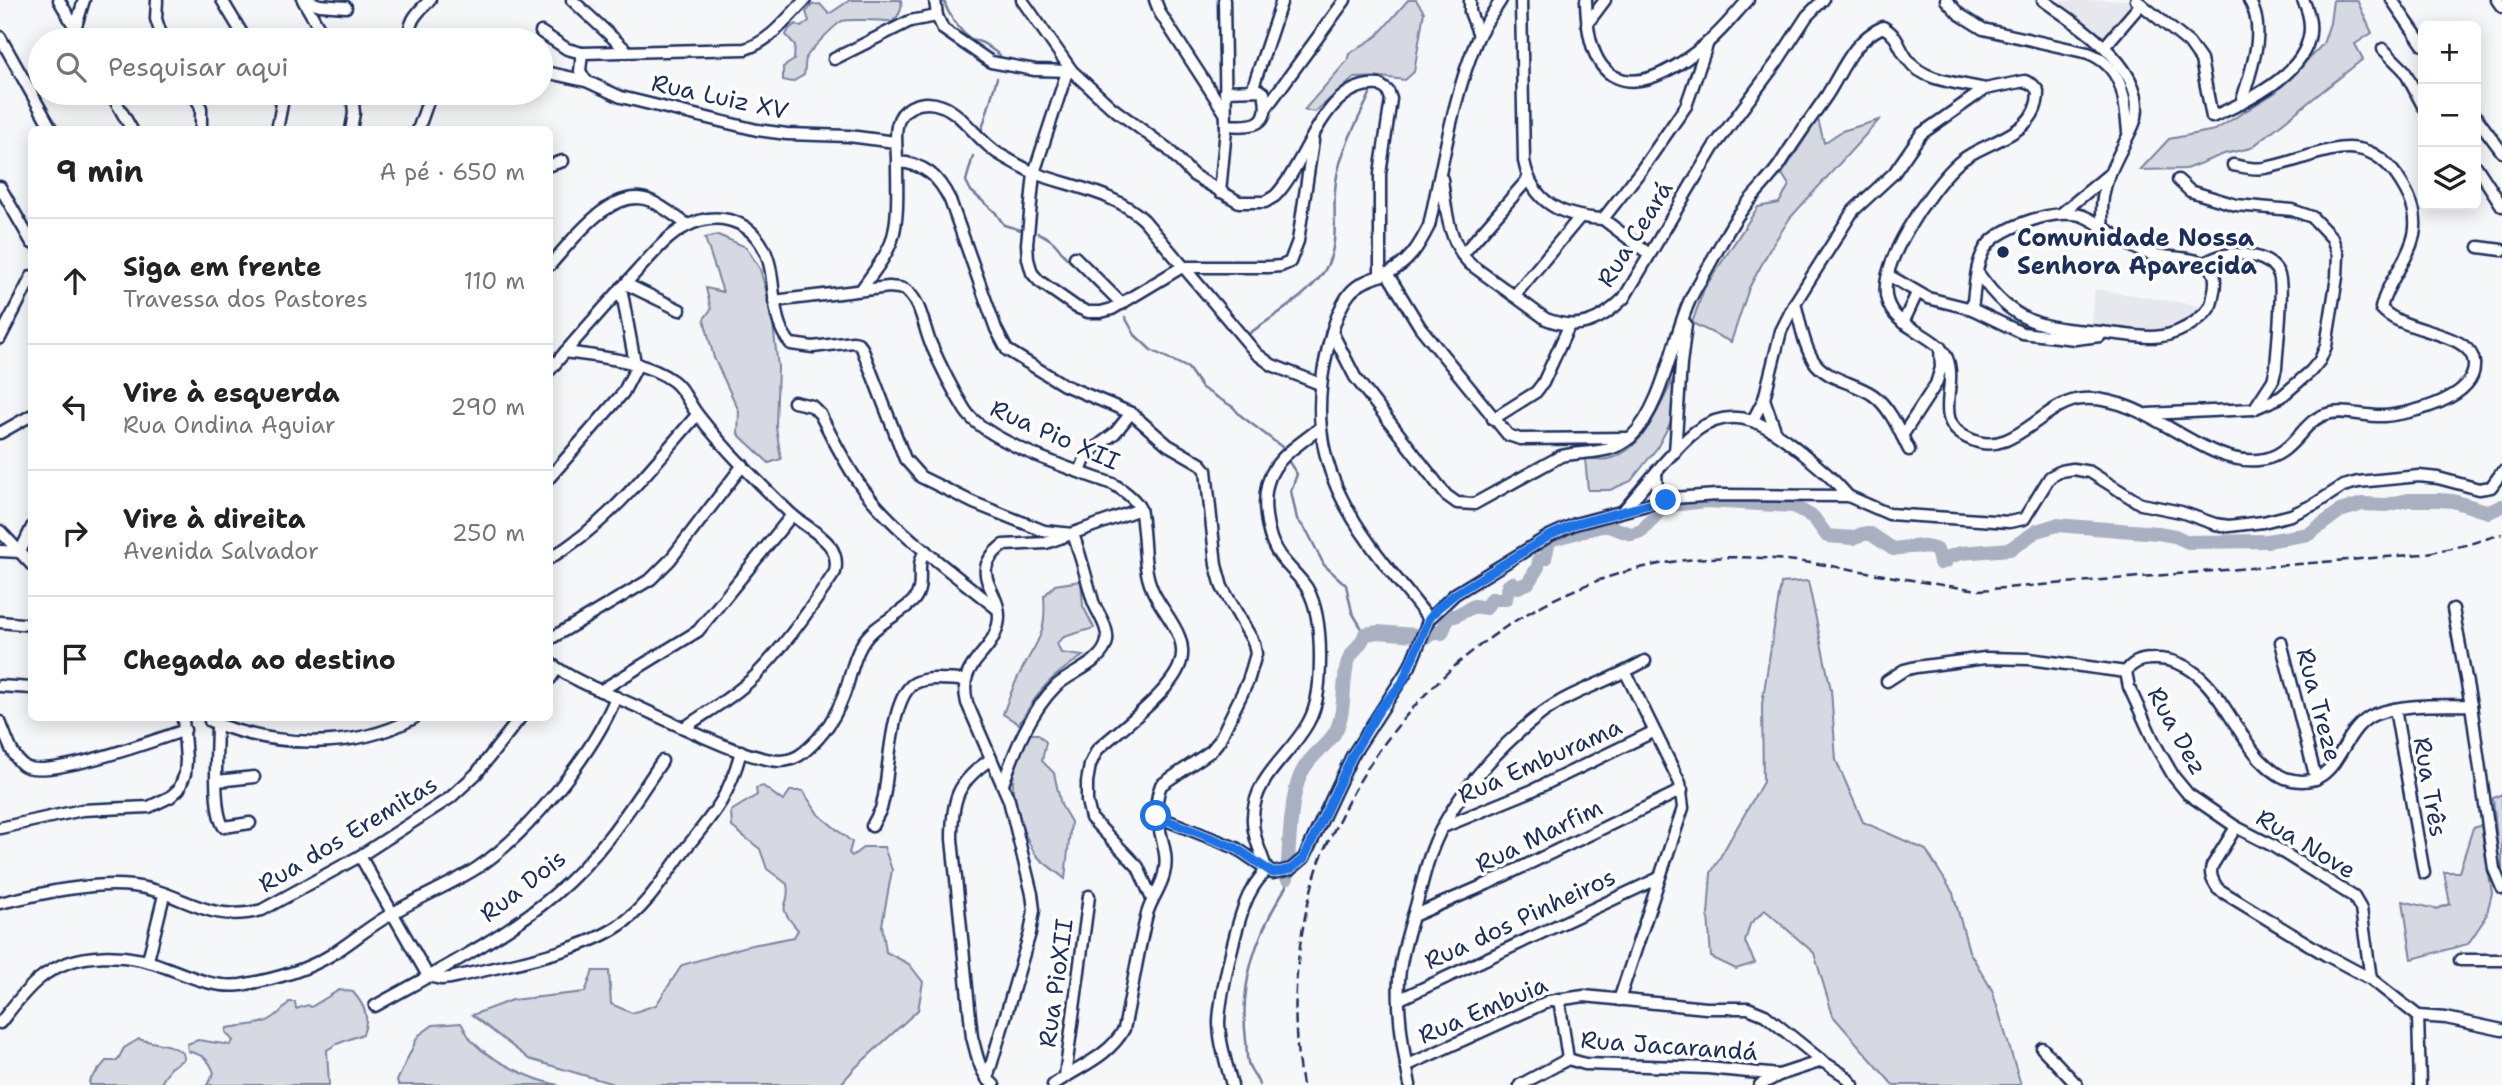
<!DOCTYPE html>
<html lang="pt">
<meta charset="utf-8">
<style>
body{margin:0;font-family:"Shantell Sans",sans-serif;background:#f2f2f2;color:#222}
.controls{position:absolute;right:21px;top:21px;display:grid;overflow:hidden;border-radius:10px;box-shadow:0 4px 18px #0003}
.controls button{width:63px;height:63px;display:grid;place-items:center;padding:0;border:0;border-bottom:2px solid #e0e0e0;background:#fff;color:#222;font:35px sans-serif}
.stop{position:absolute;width:21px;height:21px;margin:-16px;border:5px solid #1a73e8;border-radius:50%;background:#fff}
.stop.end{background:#1a73e8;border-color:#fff;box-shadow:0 2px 7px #0008}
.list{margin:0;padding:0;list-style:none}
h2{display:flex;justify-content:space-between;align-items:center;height:91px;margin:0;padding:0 28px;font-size:30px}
h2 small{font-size:23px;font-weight:400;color:#767676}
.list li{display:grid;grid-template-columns:46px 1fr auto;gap:21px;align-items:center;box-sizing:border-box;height:126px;padding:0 28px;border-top:2px solid #e0e0e0}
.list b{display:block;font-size:26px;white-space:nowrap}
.list p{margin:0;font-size:23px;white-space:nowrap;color:#767676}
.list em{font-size:23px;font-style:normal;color:#767676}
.icon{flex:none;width:38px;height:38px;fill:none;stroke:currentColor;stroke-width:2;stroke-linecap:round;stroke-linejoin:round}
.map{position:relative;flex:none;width:2502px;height:1085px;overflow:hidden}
.search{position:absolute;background:#fff;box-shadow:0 4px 18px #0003;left:28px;top:28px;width:525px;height:77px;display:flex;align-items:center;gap:18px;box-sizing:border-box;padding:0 24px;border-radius:38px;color:#767676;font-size:26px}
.panel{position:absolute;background:#fff;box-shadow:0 4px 18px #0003;left:28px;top:126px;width:525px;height:595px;border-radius:10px}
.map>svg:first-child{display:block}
</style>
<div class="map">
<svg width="2502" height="1085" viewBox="0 0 2502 1085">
<rect width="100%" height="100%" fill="#f6f7f9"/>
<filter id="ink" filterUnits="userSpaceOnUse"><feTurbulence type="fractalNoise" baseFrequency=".0143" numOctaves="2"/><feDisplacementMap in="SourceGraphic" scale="14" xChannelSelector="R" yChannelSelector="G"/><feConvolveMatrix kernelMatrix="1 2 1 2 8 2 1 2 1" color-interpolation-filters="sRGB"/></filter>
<g filter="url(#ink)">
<!-- built -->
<g fill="#e6e8ee">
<path d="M2131,0L2134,2L2112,35L2103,36L2049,1Z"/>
<path d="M2095,289L2202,306L2191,322L2168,332L2145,335L2090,328Z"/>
</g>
<!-- green -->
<g fill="#d6d9e2" stroke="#7884a0" stroke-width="2">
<path d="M850,0H901C903,9 898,17 892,22C886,20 846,19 842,21C835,25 809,51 806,58C805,63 805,70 804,75L792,82L783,80V67L794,60L795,45L786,35L789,29L796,24L801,27L809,21L806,12L812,5L820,4L829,14Z"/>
<path d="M1408,0H1416L1424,12L1414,72L1405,80L1381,77L1354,78L1315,112L1304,110L1347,61L1349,54L1377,36Z"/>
<path d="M2333,0H2357L2372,33L2355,44L2363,59L2251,148L2224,154L2186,169L2140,170L2169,139L2215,130L2276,92L2323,44L2330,23Z"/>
<path d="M1818,119L1824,143L1842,131L1879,120L1790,218L1770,249L1749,288L1731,342L1692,323L1704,289L1758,207L1779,203L1789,185L1782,174Z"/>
<path d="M718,235L746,247L760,269L771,308L778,367L776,427L781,459L769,463L738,434L739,411L714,358L704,319L711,309L706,288L723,292L705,238Z"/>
<path d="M1674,378V416L1657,448L1631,481L1610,490H1588L1585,458C1591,458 1601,461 1607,459C1643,452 1659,407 1674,378Z"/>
<path d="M1081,581L1083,606L1094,628L1064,637L1057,643L1061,653L1083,656C1048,678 1040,689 1019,724L1003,714C1008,700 1013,686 1020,673C1037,641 1047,635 1044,596L1055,585Z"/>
<path d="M1808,581L1831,690L1836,760L1863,822L1926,850L1953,893L1969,951L1992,990L2021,1085H1893L1833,1016L1814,953L1765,910L1750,924L1745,942L1755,963L1736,969L1711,957L1708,915L1711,873L1763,782L1762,704L1781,583Z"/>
<path d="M1030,734H1038L1046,742L1042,761L1054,773L1061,805L1071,822L1065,879C1056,871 1043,863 1035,854C1031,848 1028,840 1025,834C1007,800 1009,765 1030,734Z"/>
<path d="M763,786L783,801L790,791H803L818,814L852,842L849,853L852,856L864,847H884L892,870L882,925L886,952L909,964L923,982L918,1010L854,1069L840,1085H617L529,1059L472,1015L512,1000L585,992L593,971H609L611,1004L632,1013L656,1005L682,965L747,946L794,937L798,930C772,900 792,911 787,884L767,869L760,849L732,827L731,811L757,795L756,788Z"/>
<path d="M2502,794V873H2500L2493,798Z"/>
<path d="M2481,825L2492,893L2486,917L2468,944L2412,959L2403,901L2436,909L2450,904L2444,872H2459L2473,828Z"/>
<path d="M339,990L353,992C365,1006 370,1017 363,1034L337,1044L327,1050L329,1085H207L214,1073C209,1058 202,1055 188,1051L187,1044L198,1040L230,1045L233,1041L226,1032L227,1028C257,1023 269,1028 289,1002H295L296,1009L308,1005L311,1007Z"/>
<path d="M461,1023C465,1029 468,1037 473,1042C491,1061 533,1080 558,1085H399L397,1081L418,1036L433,1025Z"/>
<path d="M139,1039C154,1044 171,1043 183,1053L184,1059L170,1068L160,1085H90L89,1081L106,1061H117L124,1048Z"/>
</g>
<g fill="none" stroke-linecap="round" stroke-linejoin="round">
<!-- stream -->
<g stroke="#707c99" stroke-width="2.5">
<path d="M944,0C946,11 960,32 970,38C974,41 981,41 986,45C990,48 995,52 1000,55"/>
<path d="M982,129L997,78"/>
<path d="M973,156L966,181L971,191L995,212L1004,225L1021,230"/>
<path d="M1038,233C1063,243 1057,255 1079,268"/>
<path d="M1089,277L1094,285L1111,300"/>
<path d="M1125,317L1135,335L1151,350L1188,368L1202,388L1233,407L1240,415L1282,447"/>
<path d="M1250,333C1273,316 1315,292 1327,266C1339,242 1333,215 1335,191C1337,156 1356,125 1370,94"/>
<path d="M1289,462L1297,474L1291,491L1297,519L1308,533L1324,565L1346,585L1352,612L1365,634"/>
<path d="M1259,1085C1257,1076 1249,1070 1248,1062C1246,1055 1247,1047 1246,1040C1239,983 1256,935 1286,887L1287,878"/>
</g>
<!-- river -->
<g stroke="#a9b0c1" stroke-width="14">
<path d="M1427,637L1435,631L1442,633L1448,618L1451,616H1455L1474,606L1486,608L1491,599H1506L1508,586L1512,583L1518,587L1528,583L1538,567L1539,560L1545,558L1549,540L1605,525L1631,534L1642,531L1660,510L1670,505L1707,501L1794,506L1814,518L1827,536L1853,538L1862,534H1871L1893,549C1909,547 1921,544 1937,550L1940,563L1946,561V558L1961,553L2010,549L2037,531L2056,525L2158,533L2175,536L2188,542L2267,541L2309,534L2340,511L2362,504L2386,505L2408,500H2439L2453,501L2489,512L2502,506"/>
<path d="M1287,878C1289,851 1290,799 1300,776C1307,758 1324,749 1334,734C1346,715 1342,686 1347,665C1350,651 1362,646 1365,634L1378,632L1415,635"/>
</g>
<!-- minor casing -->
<g stroke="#1b2f5e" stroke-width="15">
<g id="minor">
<path d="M59,0L82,40"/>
<path d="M157,0L156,19L163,40"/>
<path d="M222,0L246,40"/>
<path d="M303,0L326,40"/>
<path d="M304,0L320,5L346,7"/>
<path d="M572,0L627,51"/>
<path d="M935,0L937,16L943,29L991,62L1035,70L1071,71"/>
<path d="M1022,0L1072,71L1111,107L1168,149L1193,175L1239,202H1265L1275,196C1308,163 1323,79 1380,85L1388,91L1391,99L1380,174V275"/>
<path d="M1155,0L1160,13L1225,113"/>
<path d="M1470,0V12L1479,35"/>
<path d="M1521,0L1524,161C1532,203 1562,217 1603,219L1642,169L1686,106L1708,42"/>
<path d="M1586,0C1588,100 1642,98 1707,43C1722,31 1735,14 1748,0"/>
<path d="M1946,0L1959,14L1983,29L2088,53C2123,66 2125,99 2128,132"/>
<path d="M2043,0C2077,25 2146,66 2136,117C2134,127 2127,137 2123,146C2107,178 2099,192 2103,228"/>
<path d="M2136,0L2189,43L2201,60L2212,117C2257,97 2334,61 2303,0"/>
<path d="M2392,0L2423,45"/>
<path d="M2497,0L2502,7"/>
<path d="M1587,24L1605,0"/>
<path d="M75,29L84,0"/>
<path d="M541,32L567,49L582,53L745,49C771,41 787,18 805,0"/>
<path d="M0,37L52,130"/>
<path d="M411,40C406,22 418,12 430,0"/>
<path d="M2105,46L2141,4"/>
<path d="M2383,49L2404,70L2423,106"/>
<path d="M582,53L580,71L586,81"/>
<path d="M834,59L910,21L937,16"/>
<path d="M541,71L586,81L621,97L757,130L787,134L849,136L895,142"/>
<path d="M1067,72L1034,173L1027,244L1028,259L1032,273L1039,281L1076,307L1088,312H1101L1112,309L1182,267H1268L1281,266L1290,262L1298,241L1313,141"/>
<path d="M1252,90L1282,0"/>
<path d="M1225,91L1259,90L1264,93C1272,127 1252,127 1226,125"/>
<path d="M111,93L132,130"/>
<path d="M194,93L201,108V130"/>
<path d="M277,93L282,104L277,130"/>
<path d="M2241,104C2250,72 2268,31 2249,0"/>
<path d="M1266,108L1345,0"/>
<path d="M2476,117L2502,152"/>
<path d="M351,130L354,113L352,93"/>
<path d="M418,130L431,93"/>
<path d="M898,162C925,164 938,176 950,200L996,329L1007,350L1064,385L1131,413L1168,445L1201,464L1206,470L1216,565L1222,587L1254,643L1256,654L1248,681L1219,741L1211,751L1161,785C1147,821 1172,845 1164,874C1161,888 1151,899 1147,914C1138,951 1132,991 1124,1029C1109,1057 1078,1067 1053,1085"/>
<path d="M550,165L563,161"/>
<path d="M2476,166L2502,206"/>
<path d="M1442,179C1446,210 1448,241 1470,264L1546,319C1578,332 1601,321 1624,298L1713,148L1777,62L1807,16L1823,0"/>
<path d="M0,187L32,243"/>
<path d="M1220,192L1226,129L1224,0"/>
<path d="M2063,212L2108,175"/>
<path d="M1603,219L1649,254"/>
<path d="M2479,247L2502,250"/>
<path d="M1462,255L1528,179"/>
<path d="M1075,257L1122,304"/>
<path d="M2204,263C2211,260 2218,256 2225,255C2242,252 2272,256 2279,275C2284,289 2277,349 2276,368L2273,380L2254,409"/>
<path d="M550,265C572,241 613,184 651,201C664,207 676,217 688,225"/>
<path d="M1387,273L1420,327L1508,435L1520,439L1630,438"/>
<path d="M1888,275L1928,298L1972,309L2022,333L2075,339L2100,336"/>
<path d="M626,284L680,310"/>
<path d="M621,288L635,363"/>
<path d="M861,290C871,275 886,258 892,240C899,218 897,188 897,165C898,146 889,118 911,107C921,102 932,102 942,106C962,113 979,142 999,154C1011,161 1024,169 1037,174C1073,187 1116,193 1144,220L1257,354L1272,365L1320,384"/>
<path d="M1514,296L1580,217"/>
<path d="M774,301L889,287C896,288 904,287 909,293C921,304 924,327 930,342C940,365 952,389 965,410C984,441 1078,472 1113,484C1123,490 1135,498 1140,509C1142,516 1142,524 1143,531C1145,550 1144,571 1152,589C1162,614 1192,637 1179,667C1168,694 1119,730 1097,750L1090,765L1087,782V801L1091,818L1138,867L1152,899"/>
<path d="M1795,303C1800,321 1804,349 1816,364C1831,381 1856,383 1873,395C1890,407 1900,432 1909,450"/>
<path d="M1972,309C1975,289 1975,263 1986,247C2000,226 2060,207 2083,216C2106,225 2122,245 2147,253C2163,259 2203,255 2212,270C2217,277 2215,288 2213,296C2212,308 2205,314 2196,321C2162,346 2138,335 2100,332C2040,328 2014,324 1978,273"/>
<path d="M1903,323L1917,293"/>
<path d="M1332,332L1355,377L1446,495L1457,503L1474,504L1561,456C1586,450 1610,456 1631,437C1662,408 1672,341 1689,302C1695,288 1705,274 1712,260C1722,243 1730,225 1742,210C1754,193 1771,179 1782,161C1796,138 1812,117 1827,95C1843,70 1853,40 1883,27C1900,37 1898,48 1909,61C1924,82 1962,83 1985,89"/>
<path d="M0,338L32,276"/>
<path d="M565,352C598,357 645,360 673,381C684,389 689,404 698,415C725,450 758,482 790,513C809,531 842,541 835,572C814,604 782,649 755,676C735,696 708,711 684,728"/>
<path d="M550,370C578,336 608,303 638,270C652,255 667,236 685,227C714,211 747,218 763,247C779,276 767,318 791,344L813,347L853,342L858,343L862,348L905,459L921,477L974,503L1044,531L1073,534"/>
<path d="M1764,399L1775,430"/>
<path d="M794,402L812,406L820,414C833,439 846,466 863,489C897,534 952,572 996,608"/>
<path d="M2148,414L2253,409L2281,397L2311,371L2320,360L2326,346L2337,277L2338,255L2332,238L2312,217L2292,210L2236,205L2190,191L2178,180"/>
<path d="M1493,419L1536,392L1543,383L1569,326"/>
<path d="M1753,420L1764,399L1781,331L1795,303L1853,211L1894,173L1921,134L1985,89L2025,81L2033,85L2038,91C2039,138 1982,139 1955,166C1930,190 1877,265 1887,300C1895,330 1935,332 1947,358C1959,387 1930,422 1970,439C2014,460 2043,401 2083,399C2148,395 2202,466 2258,460C2295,457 2301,420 2327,414C2345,409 2365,417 2384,416C2411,414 2477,398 2474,363C2471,330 2402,334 2381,308C2387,281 2408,262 2414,235C2418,216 2412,200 2402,184C2365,121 2319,158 2265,168C2253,170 2244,167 2233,165"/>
<path d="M0,433L32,415"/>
<path d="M1902,436L1936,384L1941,368L1940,347"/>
<path d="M1675,452L1681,364L1686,324"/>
<path d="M1080,472L1087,454L1115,433L1131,413"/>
<path d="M1656,473L1657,491L1666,500"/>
<path d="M550,477L623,393L638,364"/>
<path d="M1624,510C1644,487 1673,449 1696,431C1736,402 1770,426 1801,452C1818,466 1834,479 1848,496"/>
<path d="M0,531L32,565"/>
<path d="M0,551L20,552"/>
<path d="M20,552L32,527"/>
<path d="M550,558C610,523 651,467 697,415"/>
<path d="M2453,609L2471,705L2494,869L2502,888"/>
<path d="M1429,619C1362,535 1300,473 1326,357C1330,337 1337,309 1350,293C1360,281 1375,278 1388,273C1409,263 1419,246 1429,226C1443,163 1453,96 1478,37C1484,24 1494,12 1501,0"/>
<path d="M0,622L32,625"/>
<path d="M550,639L651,579L670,560L743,465"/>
<path d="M2281,642L2316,779"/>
<path d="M550,663C576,683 610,694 640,708C676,724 742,758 779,761C789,761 797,758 804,752C825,735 839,711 847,686C851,673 854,658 861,646C872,625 897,617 913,601C927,586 913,564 926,551"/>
<path d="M2126,672C2132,662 2141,659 2152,659C2210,656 2228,724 2260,759C2267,766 2275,774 2285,778C2342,796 2337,728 2376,714C2405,703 2441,706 2471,705"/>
<path d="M2126,672L2129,687L2156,746L2174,777L2188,794L2236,827L2271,845L2354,897L2361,909L2371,979"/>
<path d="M550,679L557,669"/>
<path d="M1887,681L1904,670L1916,667L1985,658L2029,659L2126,672"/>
<path d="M0,686L32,688"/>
<path d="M600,691L698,631L792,515"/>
<path d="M2395,709L2424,873"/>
<path d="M210,721C272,747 354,751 414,718"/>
<path d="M0,722C6,735 11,756 23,765C43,781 159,739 185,730"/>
<path d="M217,723C217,746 212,811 224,827L250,823"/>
<path d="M991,759C957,782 952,799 952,839L972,1037C977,1054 979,1073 994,1085"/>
<path d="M217,781L254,777"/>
<path d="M1003,784C1015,750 1030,712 1056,686C1071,672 1103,663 1107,641C1109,627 1097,613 1093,601C1086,578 1081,556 1073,534"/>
<path d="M1156,816L1236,848L1273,873L1291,869L1304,858L1352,756L1410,666L1429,619L1455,594L1549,536L1575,524L1673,498L1717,495L1848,496L1889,514L2009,522L2024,519L2050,477L2061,471L2073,469L2090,472L2141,504L2181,512L2215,524L2229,526L2263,522L2291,515L2315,504L2343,486L2358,482L2419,476L2438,478L2479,489L2491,487L2502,472"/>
<path d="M872,826L881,809L884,796C889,770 891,695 915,683C929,676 949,680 964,680"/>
<path d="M1443,827L1531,791L1653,732"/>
<path d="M2236,827L2212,866C2209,875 2213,881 2218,889L2326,955L2371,979L2418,1016"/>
<path d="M0,828L82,810L149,807L170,797L179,789L185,774L186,760L183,718"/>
<path d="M360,856L428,976L441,979L451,978C499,966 580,953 620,925C647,907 666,874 686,848C715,812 729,797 741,751"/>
<path d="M1266,868C1261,852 1252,835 1253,817C1254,777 1290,756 1308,723C1319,704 1320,678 1320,656C1320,635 1318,607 1307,588C1300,577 1288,567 1280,556C1271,544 1268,531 1266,516C1260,467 1285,455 1320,428"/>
<path d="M0,903C38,894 94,881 133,886C182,891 206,925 262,910L360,856L450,798L476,774L520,718"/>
<path d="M1413,916L1487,884L1682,790"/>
<path d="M148,960L164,895"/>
<path d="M2460,960H2502"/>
<path d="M1400,999L1659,878"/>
<path d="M1559,999L1568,1059"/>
<path d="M1619,1000L1683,808L1680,783L1626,673"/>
<path d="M375,1006C434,973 503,938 554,895C599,858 630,809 662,761"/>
<path d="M2418,1016L2446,1018L2502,1030"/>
<path d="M2418,1016L2420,1085"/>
<path d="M0,1023C12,1008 24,991 39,979C75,949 129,952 170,969C193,978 216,988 241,985C271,980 305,971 331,955C352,942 371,925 393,913C420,897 450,885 477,868C528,834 593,754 616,697"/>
<path d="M2042,1048L2077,1085"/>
<path d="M1406,1066L1549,1001L1584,996L1706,1008H1748L1765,1015L1822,1061L1844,1075L1853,1085"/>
<path d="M1065,1076L1089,896"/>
<path d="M987,1079L1030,933L1034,910L1032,894L1009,800L967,703C957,661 989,660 998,625C1006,591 963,576 1003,545L1046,543L1140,509"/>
<path d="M1232,1085C1227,1065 1219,1043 1219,1022C1220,996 1238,912 1251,891C1255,883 1261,876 1267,869"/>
<path d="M1410,1085C1403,1051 1397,1014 1399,979C1401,955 1409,930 1416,906C1421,888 1425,868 1432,850C1451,799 1498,747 1541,714C1573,690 1611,681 1645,661"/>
<path d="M1520,1085L1568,1059L1585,1064L1708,1068L1779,1075"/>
<path d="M1760,1085L1779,1075L1822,1061"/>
</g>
</g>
<!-- minor -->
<use href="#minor" stroke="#fff" stroke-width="10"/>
<!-- rail -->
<path stroke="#1b2f5e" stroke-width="2.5" stroke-dasharray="10 5" stroke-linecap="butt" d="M1302,1085C1289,1011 1296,937 1318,866C1323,851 1331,836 1338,822C1401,686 1534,577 1686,560C1792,548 1877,579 1980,590L2422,554L2466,545L2502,534"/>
</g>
</g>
<g fill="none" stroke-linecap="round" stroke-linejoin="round" filter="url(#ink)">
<!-- route -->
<path stroke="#1a73e8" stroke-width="9" d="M1156,816L1236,848L1273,873L1291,869L1304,858L1352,756L1380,709L1402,683L1429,619L1438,608L1455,594L1549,536L1575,524L1666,500"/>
</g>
<!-- markers -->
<circle fill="#1b2f5e" stroke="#fff" stroke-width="2.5" cx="2003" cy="252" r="7"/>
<g text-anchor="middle" stroke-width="7" stroke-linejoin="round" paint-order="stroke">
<!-- street labels -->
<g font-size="24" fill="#1b2f5e" stroke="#fff">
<text transform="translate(720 97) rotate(12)" y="8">Rua Luiz XV</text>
<text transform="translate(1635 234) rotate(-58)" y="8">Rua Ceará</text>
<text transform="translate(1055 435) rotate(24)" y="8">Rua Pio XII</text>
<text transform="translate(2319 705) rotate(75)" y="8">Rua Treze</text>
<text transform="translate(2177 731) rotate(61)" y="8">Rua Dez</text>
<text transform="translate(1540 761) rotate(-24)" y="8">Rua Emburama</text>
<text transform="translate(2430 787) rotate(80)" y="8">Rua Três</text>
<text transform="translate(348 834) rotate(-31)" y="8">Rua dos Eremitas</text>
<text transform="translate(1539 836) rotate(-26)" y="8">Rua Marfim</text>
<text transform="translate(2306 844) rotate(31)" y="8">Rua Nove</text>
<text transform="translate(523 886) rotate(-38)" y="8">Rua Dois</text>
<text transform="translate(1520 919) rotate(-25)" y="8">Rua dos Pinheiros</text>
<text transform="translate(1056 983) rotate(-82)" y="8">Rua PioXII</text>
<text transform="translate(1483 1010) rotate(-23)" y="8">Rua Embuia</text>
<text transform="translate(1669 1046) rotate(4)" y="8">Rua Jacarandá</text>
</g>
<!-- poi labels -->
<g font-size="24" font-weight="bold" fill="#1b2f5e" stroke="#fff" text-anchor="start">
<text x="2017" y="246">Comunidade Nossa<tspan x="2017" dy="28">Senhora Aparecida</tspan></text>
</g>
</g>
</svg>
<div class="controls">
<button>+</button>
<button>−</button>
<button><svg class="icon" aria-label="layers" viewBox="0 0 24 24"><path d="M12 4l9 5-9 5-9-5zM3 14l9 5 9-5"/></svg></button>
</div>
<div class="stop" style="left:1156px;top:816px"></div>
<div class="stop end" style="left:1666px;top:500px"></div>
<div class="search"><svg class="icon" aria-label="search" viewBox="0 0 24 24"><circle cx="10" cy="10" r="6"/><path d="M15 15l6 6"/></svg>Pesquisar aqui</div>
<section class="panel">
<h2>9 min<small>A pé · 650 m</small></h2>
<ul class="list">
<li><svg class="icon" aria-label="ahead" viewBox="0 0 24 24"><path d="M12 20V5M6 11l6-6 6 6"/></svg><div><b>Siga em frente</b><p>Travessa dos Pastores</p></div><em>110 m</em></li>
<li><svg class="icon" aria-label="left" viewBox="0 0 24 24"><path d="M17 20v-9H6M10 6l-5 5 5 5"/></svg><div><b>Vire à esquerda</b><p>Rua Ondina Aguiar</p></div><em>290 m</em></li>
<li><svg class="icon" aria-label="right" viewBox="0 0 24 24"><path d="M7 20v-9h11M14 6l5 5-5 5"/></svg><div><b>Vire à direita</b><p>Avenida Salvador</p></div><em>250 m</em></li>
<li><svg class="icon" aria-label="arrive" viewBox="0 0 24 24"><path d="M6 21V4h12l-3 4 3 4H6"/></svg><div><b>Chegada ao destino</b></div></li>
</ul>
</section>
</div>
